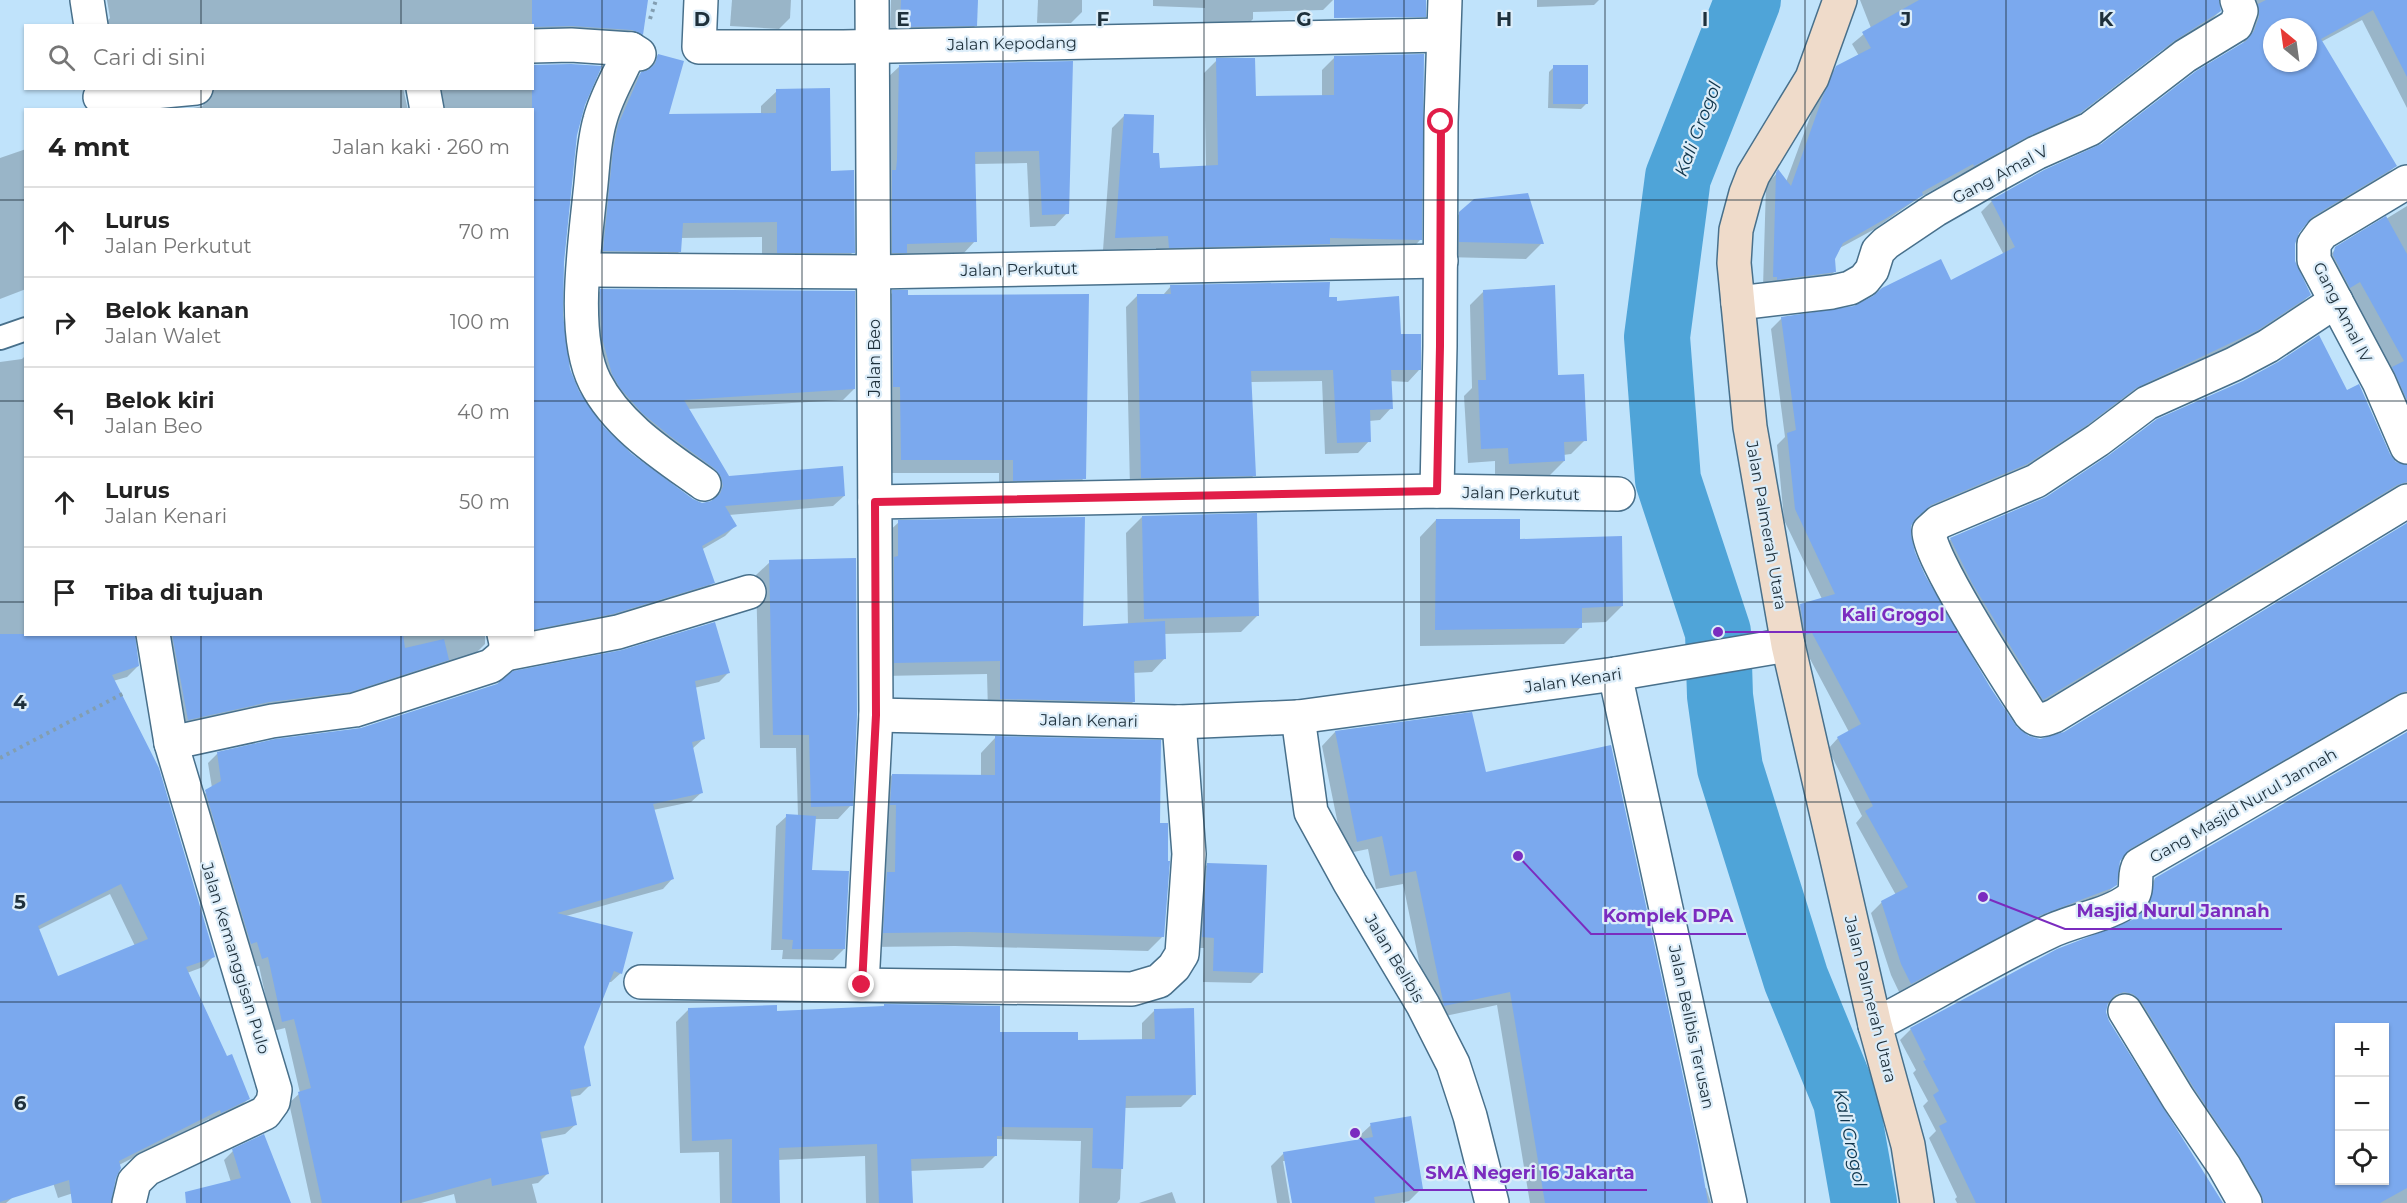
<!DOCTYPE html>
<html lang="id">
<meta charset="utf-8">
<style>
body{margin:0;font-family:Montserrat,sans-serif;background:#f2f2f2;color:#222}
.controls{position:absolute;right:18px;bottom:18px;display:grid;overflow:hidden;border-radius:0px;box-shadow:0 2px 4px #0004}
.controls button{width:54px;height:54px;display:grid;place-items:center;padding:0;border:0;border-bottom:2px solid #e0e0e0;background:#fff;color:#222;font:30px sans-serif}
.compass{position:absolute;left:2263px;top:18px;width:54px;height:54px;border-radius:50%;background:#fff;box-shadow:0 2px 4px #0004;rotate:331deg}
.stop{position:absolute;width:18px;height:18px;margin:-14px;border:4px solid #e11d48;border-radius:50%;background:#fff}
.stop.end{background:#e11d48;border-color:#fff;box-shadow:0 2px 6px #0008}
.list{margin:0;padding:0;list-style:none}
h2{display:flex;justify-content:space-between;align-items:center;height:78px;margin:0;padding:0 24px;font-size:26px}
h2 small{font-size:20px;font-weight:400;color:#767676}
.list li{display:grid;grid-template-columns:39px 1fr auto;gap:18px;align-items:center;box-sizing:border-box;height:90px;padding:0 24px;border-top:2px solid #e0e0e0}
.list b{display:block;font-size:22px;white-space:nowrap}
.list p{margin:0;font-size:20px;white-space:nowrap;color:#767676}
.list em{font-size:20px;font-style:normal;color:#767676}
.icon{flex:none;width:33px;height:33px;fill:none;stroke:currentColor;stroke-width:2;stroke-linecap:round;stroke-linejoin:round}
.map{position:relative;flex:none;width:2407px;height:1203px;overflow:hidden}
.search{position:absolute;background:#fff;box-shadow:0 2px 4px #0004;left:24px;top:24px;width:510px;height:66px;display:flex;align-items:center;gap:15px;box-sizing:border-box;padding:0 21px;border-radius:0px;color:#767676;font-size:22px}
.panel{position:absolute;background:#fff;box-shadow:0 2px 4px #0004;left:24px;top:108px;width:510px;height:528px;border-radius:0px}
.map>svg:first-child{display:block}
</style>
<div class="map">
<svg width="2407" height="1203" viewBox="0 0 2407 1203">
<rect width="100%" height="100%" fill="#c0e3fb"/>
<!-- shadow -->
<g fill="#0003" fill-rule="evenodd">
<path d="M107,0H647L642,34L631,44L532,37V26H103L110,18Z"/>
<path d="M732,0H791L790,18L779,29L730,26Z"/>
<path d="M891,0H976V25L965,36L890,37Z"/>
<path d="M1038,0H1082V12L1071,23H1037Z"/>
<path d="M1153,0H1333L1323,10L1253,12V19L1242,30L1205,31V8L1153,6Z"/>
<path d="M1537,0H1599L1594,5L1537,7Z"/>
<path d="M1860,0H2218L2219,12L2208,23L2161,51L2068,123L1963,176L1962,174L1917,199L1873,230L1838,249L1833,259L1835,271L1824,282L1763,287L1766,185L1778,172L1786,182L1813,109L1826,78L1837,67L1859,56L1852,44L1871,28Z"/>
<path d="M2241,0H2407V108L2362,20L2321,42L2395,166L2385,176L2303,225L2298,232L2294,244V261L2310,295L2299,305L2246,340L2124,398L2075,435L2015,475L1919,515L1910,525L1913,553L1937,602L2013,725L2029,738L2044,740L2064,733L2407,525V706L2385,704L2122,856L2119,861L2115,885L2104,896L1900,994L1891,975L1871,913L1882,902L1896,895L1856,823L1862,816L1828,749L1838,738L1849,732L1801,642L1790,616L1801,605L1822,599L1784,520L1777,445L1785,437L1771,329L1782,318L1855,308L1951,282L2004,255L1981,212L1992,201L2102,145L2243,44L2249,29ZM2272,27H2308V63H2272Z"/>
<path d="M658,55L667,115H761V106L777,91L830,172L853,252L838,268L762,267V237L680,238V251L664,267L588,266L598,166L626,89Z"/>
<path d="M1335,57L1420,240L1408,253L1157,260L1156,248L1103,250L1112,128L1125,115L1152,154L1158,169L1206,167L1204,73L1217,60L1254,98L1322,97V70Z"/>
<path d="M1072,63L1067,213L1055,226L1030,227L1027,163L974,164L975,241L963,254L903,255L880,265L887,78L900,66Z"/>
<path d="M1554,67L1586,104L1581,109L1548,108L1549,72Z"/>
<path d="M201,88H403L408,110H183L203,106L205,98Z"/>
<path d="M428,88H532L584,104L576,134L561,288L563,342L568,366L576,389L589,410L615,441L692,501L702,504L711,503L713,497L610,398L590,301L601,290L854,389L843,400L688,409L728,478L844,496L833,506L729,515L735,526L725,536L701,550L713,582L702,593L601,624L512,641L532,634V110H433Z"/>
<path d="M26,149V289L0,299V158Z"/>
<path d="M2407,206V435L2383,379L2392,370L2349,292L2323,262L2334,251Z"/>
<path d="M1460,213L1542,243L1526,259L1444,257V230Z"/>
<path d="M1171,286L1328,298L1399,335L1419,370L1408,382L1390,381L1391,408L1380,420L1369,421V441L1358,453L1325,454L1322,381L1250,382L1254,475L1243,487L1130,489L1126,307L1138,295H1163Z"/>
<path d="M1484,291L1557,377L1585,440L1571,454L1563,455L1564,461L1550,475L1495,478V461L1468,463L1464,396L1472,388L1470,305Z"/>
<path d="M893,292L907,296L1084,478L1070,493L999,494V473H887L879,306Z"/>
<path d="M26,355V634L138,666L127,677L113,681L214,956L203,967L187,973L226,1058L248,1099L237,1110L210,1123L209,1119L119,1165L107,1182L58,1198L3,1029L0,1030V362L22,359ZM110,894L135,946L57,978L38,930Z"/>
<path d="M2346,392L2394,463L2407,467V497L2385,495L2032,710L1940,550L1951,539Z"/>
<path d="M1142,517L1257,616L1241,632L1164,634L1165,658L1152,672L1133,673V702L1120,715L988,712L987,674L882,676L885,535L899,522L1081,628L1128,625L1126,533Z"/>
<path d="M1436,520L1518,540L1622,606L1606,622L1581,623L1580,628L1564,644L1420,646V537Z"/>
<path d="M770,562L851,805L838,819H814L810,871L844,949L833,960L782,959L783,950H771L776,826L787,816H798L796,748H760L756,575Z"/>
<path d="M158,634H485V644L474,655L339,702L177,730Z"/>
<path d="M728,673L719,682L694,688L703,739L692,749L701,793L691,802L653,810L672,879L663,889L566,916L621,973L611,982H608L583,1047L589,1086L580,1095L570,1097L575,1125L565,1134L540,1139L547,1174L538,1183L532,1184L537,1203H456L454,1194L421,1203H311L289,1103L300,1093L285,1028L273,1031L259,966L253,967L196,801L212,788L208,763L217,754Z"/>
<path d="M1335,732L1484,773L1704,1188H1706L1711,1203H1530L1497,1005L1431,1019L1403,884L1376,889L1368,849L1344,854L1322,746Z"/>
<path d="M2407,733V1203H2250L2114,1002L2107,1004L2105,1011L2108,1021L2222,1203H1957L1955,1199L1957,1197L1929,1138L1936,1131L1923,1106L1928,1101L1913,1073L1916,1070L1900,1040L1911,1029L2133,921L2140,915L2144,890L2155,879ZM2340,1028H2384V1180H2340Z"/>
<path d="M995,738L1159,824L1163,936L1148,951L955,946L870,947L878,790L892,775L981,776V753Z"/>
<path d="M1208,864L1262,972L1251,983L1203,982L1204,948H1192L1197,875Z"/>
<path d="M689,1009L776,1012L1077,1041H1142V1023L1155,1010L1194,1094L1181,1107L1124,1108L1120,1199L1117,1203H1079L1081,1141L997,1139L996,1155L983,1168L910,1171L911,1203H866L865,1156L778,1160V1203H720L719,1152L680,1153L676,1022Z"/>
<path d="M1371,1125L1422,1188L1409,1201L1400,1203H1293L1286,1161H1283L1290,1203H1277L1271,1166L1284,1153L1359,1141L1358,1137Z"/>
<path d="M233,1151L289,1203H190L231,1182L224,1160Z"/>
<path d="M0,1154L13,1197L6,1203H0Z"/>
<path d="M1172,1192L1176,1203H1139Z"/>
</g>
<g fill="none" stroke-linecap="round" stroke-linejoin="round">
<!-- river -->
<path stroke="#4fa4d8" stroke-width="66" d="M1748,0L1678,177L1657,337L1668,480L1718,632L1720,696L1730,768L1796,979L1846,1101L1864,1203"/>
</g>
<!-- building -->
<g fill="#7ba9ee" fill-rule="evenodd">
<path d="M532,0H648L643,35L632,30L572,26L532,27Z"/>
<path d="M901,0H978L977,26L900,27Z"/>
<path d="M1334,0H1426V17L1334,18Z"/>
<path d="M1919,0H2219L2221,11L2174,41L2080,113L2027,137L1974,166L1973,164L1922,192L1923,195L1885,219L1843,243L1835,259L1836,272L1777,280V277H1773L1776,173L1778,169L1791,186L1823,96L1836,66L1871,48L1862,32Z"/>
<path d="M2266,0H2407V77L2373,10L2321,39L2397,166L2312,217L2299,233L2295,244V261L2311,295L2258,330L2136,388L2087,425L2027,464L1931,505L1916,518L1911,526V535L1915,552L1925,575L1990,687L2017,727L2029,736L2040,739L2064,732L2407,523V691L2398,694L2130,849L2120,861L2117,885L2112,888L2041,915L1911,984L1901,964L1881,901L1908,887L1865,811L1873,806L1837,737L1861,724L1812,633L1805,635L1800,604L1835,594L1795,509L1787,433L1796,430L1781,317L1854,306L1873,296L1882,288L1941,259L1951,280L2015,247L1991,200L2044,170L2101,144L2196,71L2246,41L2254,31L2259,17L2258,4ZM2272,27H2308V63H2272Z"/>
<path d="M658,54L684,61L669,114L776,113V89L830,88L831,171L854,170L855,253H777V222L683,223L681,252L603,251L613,150L618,125L641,72L648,70L655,64Z"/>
<path d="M1424,54L1422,240L1330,238V244L1169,248L1168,236L1115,238L1124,114L1154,115L1153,153H1159L1160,168L1218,165L1216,58H1255L1256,96L1334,95V56Z"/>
<path d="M1073,61L1069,214L1042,215L1039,151L975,152L977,242L907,244V253H892V170H896L897,160L899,65Z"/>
<path d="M571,64L602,66L585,105L577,135L564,262L563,315L570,369L579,391L603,426L632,454L693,499L702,503L711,501L720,494L723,486L721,477L715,469L670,436L642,413L620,388L612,374L602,338L600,289L855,291V389L684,400L729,476L843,466L845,496L725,506L737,526L702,546L715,583L613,614L532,630V65Z"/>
<rect x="1553" y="65" width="35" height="39"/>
<path d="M1528,193L1544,244L1459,242V212L1474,199Z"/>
<path d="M2386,216L2407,254V400L2392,367L2404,361L2360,282L2350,288L2333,255L2335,247Z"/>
<path d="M1330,282L1329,297H1337V301L1399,296L1401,334H1421V370H1391L1393,409L1370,410L1371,442L1337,443L1333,370L1251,371L1256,476L1141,478L1137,294H1171L1170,285Z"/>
<path d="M1555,285L1558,375L1584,374L1587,441L1564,442L1565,461L1509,464L1508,448L1481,449L1478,380H1486L1483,290Z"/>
<path d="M892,290H908V295L1089,294L1086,479L1013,481V460H901L900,387H893Z"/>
<path d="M2319,335L2347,390L2359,384L2390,454L2396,462L2407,465V482L2397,485L2043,700L1972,583L1950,538L2046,497L2109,455L2157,419L2243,381L2278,362Z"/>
<path d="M1257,513L1259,616L1144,619L1142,516Z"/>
<path d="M1085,517L1083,626L1165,621L1166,659L1134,661L1135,702L1000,699V661L894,663V557L898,556V520Z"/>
<path d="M1436,519H1520V539L1622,536L1623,606L1582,608V628L1435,630Z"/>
<path d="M856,558L857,715L853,806L811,807L809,735H773L769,560Z"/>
<path d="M715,622L730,673L695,681L705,739L692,742L703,793L653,804L674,879L557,913L633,932L622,974L614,971L584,1047L591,1086L570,1090L577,1125L540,1132L549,1174L492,1186L491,1178L398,1203H322L298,1092L311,1088L294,1019L282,1022L268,957L262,959L257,942L251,944L205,790L221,781L217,752L275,739L361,728L497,684L513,671L622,650Z"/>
<path d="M0,634H135L139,666L112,675L159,768L215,957L186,967L227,1056L232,1054L250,1099L221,1113L220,1110L119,1161L121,1168L116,1178L111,1203H72L69,1180L0,1202ZM121,884L148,939L58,976L38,926Z"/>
<path d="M172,634H403L405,648L444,639L449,660L351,692L269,702L188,720Z"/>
<path d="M1472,712L1486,772L1611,745L1698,1145L1708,1203H1545L1510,992L1444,1006L1416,871L1390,876L1382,836L1357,842L1335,731Z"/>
<path d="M2407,732V1188L2380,1203H2264L2261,1194L2240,1157L2194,1088L2141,1001L2133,994L2124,992L2115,995L2108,1003L2106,1012L2109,1021L2223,1203H1976L1939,1126L1947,1122L1933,1095L1939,1091L1923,1061L1926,1060L1910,1028L2057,949L2132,920L2144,911L2150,903L2155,878ZM2340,1028H2385V1180H2340Z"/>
<path d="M995,736L1161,740L1160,823H1168V861H1170L1164,937L970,932L883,933L887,872H895L896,805H890L892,774L995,775Z"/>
<path d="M786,814L816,816L812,870L849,871L845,949H792L793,940L782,939Z"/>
<path d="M1207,863L1267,865L1263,973L1213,971L1214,938L1202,937Z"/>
<path d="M884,1004L1000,1006V1032H1078V1040L1155,1039L1154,1009L1194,1008L1196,1095L1126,1096L1123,1169L1092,1168L1093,1128L1002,1127V1136H997V1156L911,1159L913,1203H879L877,1144L779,1148L780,1203H732V1139L692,1141L688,1008L777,1005V1011L884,1006Z"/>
<path d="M1411,1116L1423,1189L1374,1197L1375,1203H1292L1283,1152L1373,1137L1370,1123Z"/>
<path d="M264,1134L291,1203H186L185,1192L241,1178L232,1149Z"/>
</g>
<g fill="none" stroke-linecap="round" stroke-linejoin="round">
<!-- lane casing -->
<g stroke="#48708b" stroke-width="26">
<path id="lane" d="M0,338L26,329"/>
</g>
<!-- street casing -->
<g stroke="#48708b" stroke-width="36">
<g id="street">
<path d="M87,0L91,26"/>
<path d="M701,0L699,47H843L1443,35"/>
<path d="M532,46L571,45L631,49"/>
<path d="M639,54L631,49C621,72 606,96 600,120C593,144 593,169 590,193C585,245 571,335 595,382C618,427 665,456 704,484"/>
<path d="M423,88L427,110"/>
<path d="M100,97L196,88"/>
<path d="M2407,182L2322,233L2314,244V260L2379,382L2407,447"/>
<path d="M596,270L874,272L1441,261"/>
<path d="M2336,301L2268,346L2234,364L2147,403L2098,440L2036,481L1939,522L1929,531C1927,556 2012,686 2030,714C2038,723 2044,720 2054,716L2407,501"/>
<path d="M1738,303L1832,292L1850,288L1864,280L1872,270L1878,251L1886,243L1935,210L1991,178L2036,153L2090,129L2185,56L2236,25L2241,11L2237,0"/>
<path d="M1437,491L1440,346L1441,122L1445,0"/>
<path d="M875,502L1437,491L1618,494"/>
<path d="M505,654L618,632L749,592"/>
<path d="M1615,674L1730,1203"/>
<path d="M876,715L1179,722L1298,717L1615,674L1788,645"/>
<path d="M1298,717L1311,812L1350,883L1423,1005L1453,1064L1470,1116L1492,1203"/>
<path d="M171,743L272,721L355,710L491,666L505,654L506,643L504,634"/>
<path d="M641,982L1132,989L1159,981L1174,967L1182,954L1189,854L1179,722"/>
<path d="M862,985L876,715L872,0"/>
<path d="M2125,1011L2178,1098L2224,1166L2245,1203"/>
<path d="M1875,1025C1933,995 1990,960 2049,932C2073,920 2110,915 2130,899C2140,890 2132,876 2139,865L2407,710"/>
<path d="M129,1203L134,1182L147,1169L265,1113L273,1102L275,1090L171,743L153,634"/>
</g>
</g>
<!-- secondary casing -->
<g stroke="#48708b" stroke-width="36">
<path id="secondary" d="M1840,0L1812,78L1753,175L1746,193L1736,230L1734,263L1750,427L1788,645L1875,1025L1908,1145L1917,1203"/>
</g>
<!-- path -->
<g stroke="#829eb1" stroke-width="4" stroke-dasharray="3 4.5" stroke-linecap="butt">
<path d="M650,19L656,0"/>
<path d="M0,758L126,692"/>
</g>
<!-- lane -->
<use href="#lane" stroke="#fff" stroke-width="22"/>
<!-- street -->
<use href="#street" stroke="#fff" stroke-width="33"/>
<!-- secondary -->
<use href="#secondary" stroke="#efdbca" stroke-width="33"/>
</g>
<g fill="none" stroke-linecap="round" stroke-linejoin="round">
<!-- route -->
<path stroke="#e11d48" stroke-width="8" d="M862,985L876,715L875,502L1437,491L1440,346L1441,122"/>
</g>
<!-- grid -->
<path fill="none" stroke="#1e303b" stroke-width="1.5" stroke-opacity="0.55" d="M201,0V26M401,0V26M602,0V1203M802,0V1203M1003,0V1203M1204,0V1203M1404,0V1203M1605,0V1203M1805,0V1203M2006,0V1203M2206,0V1203M201,88V110M401,88V110M0,200H26M532,200H2407M0,401H26M532,401H2407M0,602H26M532,602H2407M201,634V1203M401,634V1203M0,802H2407M0,1002H2407"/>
<g text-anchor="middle" stroke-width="4.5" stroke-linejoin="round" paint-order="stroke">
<!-- street labels -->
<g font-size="16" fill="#1e303b" stroke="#dcedf9">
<text transform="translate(1012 43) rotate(-1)" y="6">Jalan Kepodang</text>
<text transform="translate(2000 174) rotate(-28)" y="6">Gang Amal V</text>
<text transform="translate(1019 269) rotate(-1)" y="6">Jalan Perkutut</text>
<text transform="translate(2343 312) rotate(63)" y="6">Gang Amal IV</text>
<text transform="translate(874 358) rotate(-90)" y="6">Jalan Beo</text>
<text transform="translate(1521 493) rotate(1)" y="6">Jalan Perkutut</text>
<text transform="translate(1767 525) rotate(80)" y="6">Jalan Palmerah Utara</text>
<text transform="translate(1573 680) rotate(-8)" y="6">Jalan Kenari</text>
<text transform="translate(1089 720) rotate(1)" y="6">Jalan Kenari</text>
<text transform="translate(2243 805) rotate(-30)" y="6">Gang Masjid Nurul Jannah</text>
<text transform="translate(236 958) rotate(73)" y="6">Jalan Kemanggisan Pulo</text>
<text transform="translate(1395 958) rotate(59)" y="6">Jalan Belibis</text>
<text transform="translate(1871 999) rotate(76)" y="6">Jalan Palmerah Utara</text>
<text transform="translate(1692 1027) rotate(78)" y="6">Jalan Belibis Terusan</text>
</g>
<!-- water labels -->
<g font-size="18" font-style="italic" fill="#0e3349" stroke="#dcedf9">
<text transform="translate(1698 129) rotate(-69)" y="6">Kali Grogol</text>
<text transform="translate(1850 1138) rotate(78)" y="6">Kali Grogol</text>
</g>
</g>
<g font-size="20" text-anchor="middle" font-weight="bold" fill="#1e303b" stroke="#dcedf9" stroke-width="4.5" stroke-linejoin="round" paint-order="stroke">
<text x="702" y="26">D</text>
<text x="903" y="26">E</text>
<text x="1103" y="26">F</text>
<text x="1304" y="26">G</text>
<text x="1504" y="26">H</text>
<text x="1705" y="26">I</text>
<text x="1906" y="26">J</text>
<text x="2106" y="26">K</text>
<text x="20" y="709">4</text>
<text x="20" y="909">5</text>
<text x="20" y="1110">6</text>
</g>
<!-- callouts -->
<path fill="none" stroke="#7b2cbf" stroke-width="2" d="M1718 632L1830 632H1957M1983 897L2065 929H2282M1518 856L1591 934H1746M1355 1133L1414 1190H1647"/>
<g fill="#7b2cbf" stroke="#dcedf9" stroke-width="2">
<circle cx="1718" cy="632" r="6"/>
<circle cx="1983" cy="897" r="6"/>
<circle cx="1518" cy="856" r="6"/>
<circle cx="1355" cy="1133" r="6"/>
</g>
<g font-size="18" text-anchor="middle" font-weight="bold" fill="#7b2cbf" stroke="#dcedf9" stroke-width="4.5" stroke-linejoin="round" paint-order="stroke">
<text x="1893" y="621">Kali Grogol</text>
<text x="2173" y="917">Masjid Nurul Jannah</text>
<text x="1668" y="922">Komplek DPA</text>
<text x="1530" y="1179">SMA Negeri 16 Jakarta</text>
</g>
</svg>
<div class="controls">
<button>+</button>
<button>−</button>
<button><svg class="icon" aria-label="locate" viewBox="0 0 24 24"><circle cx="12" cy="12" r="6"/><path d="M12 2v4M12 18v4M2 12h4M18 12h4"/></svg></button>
</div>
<svg class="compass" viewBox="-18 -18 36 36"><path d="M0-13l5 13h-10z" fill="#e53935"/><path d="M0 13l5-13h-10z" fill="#767676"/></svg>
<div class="stop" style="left:1441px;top:122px"></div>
<div class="stop end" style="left:862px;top:985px"></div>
<div class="search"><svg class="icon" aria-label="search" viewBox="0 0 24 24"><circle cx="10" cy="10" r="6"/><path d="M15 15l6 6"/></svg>Cari di sini</div>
<section class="panel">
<h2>4 mnt<small>Jalan kaki · 260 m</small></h2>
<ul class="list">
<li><svg class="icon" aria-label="ahead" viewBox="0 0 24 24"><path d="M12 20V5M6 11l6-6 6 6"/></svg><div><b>Lurus</b><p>Jalan Perkutut</p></div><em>70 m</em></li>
<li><svg class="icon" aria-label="right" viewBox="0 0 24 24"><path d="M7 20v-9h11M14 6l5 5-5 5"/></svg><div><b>Belok kanan</b><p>Jalan Walet</p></div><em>100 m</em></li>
<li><svg class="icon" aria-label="left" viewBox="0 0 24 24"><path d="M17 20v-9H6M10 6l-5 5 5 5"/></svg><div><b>Belok kiri</b><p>Jalan Beo</p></div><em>40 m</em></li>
<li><svg class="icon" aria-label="ahead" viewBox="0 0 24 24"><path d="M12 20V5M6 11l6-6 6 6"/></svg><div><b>Lurus</b><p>Jalan Kenari</p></div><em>50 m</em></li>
<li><svg class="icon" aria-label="arrive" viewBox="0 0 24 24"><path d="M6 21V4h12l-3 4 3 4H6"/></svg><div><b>Tiba di tujuan</b></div></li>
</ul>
</section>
</div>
